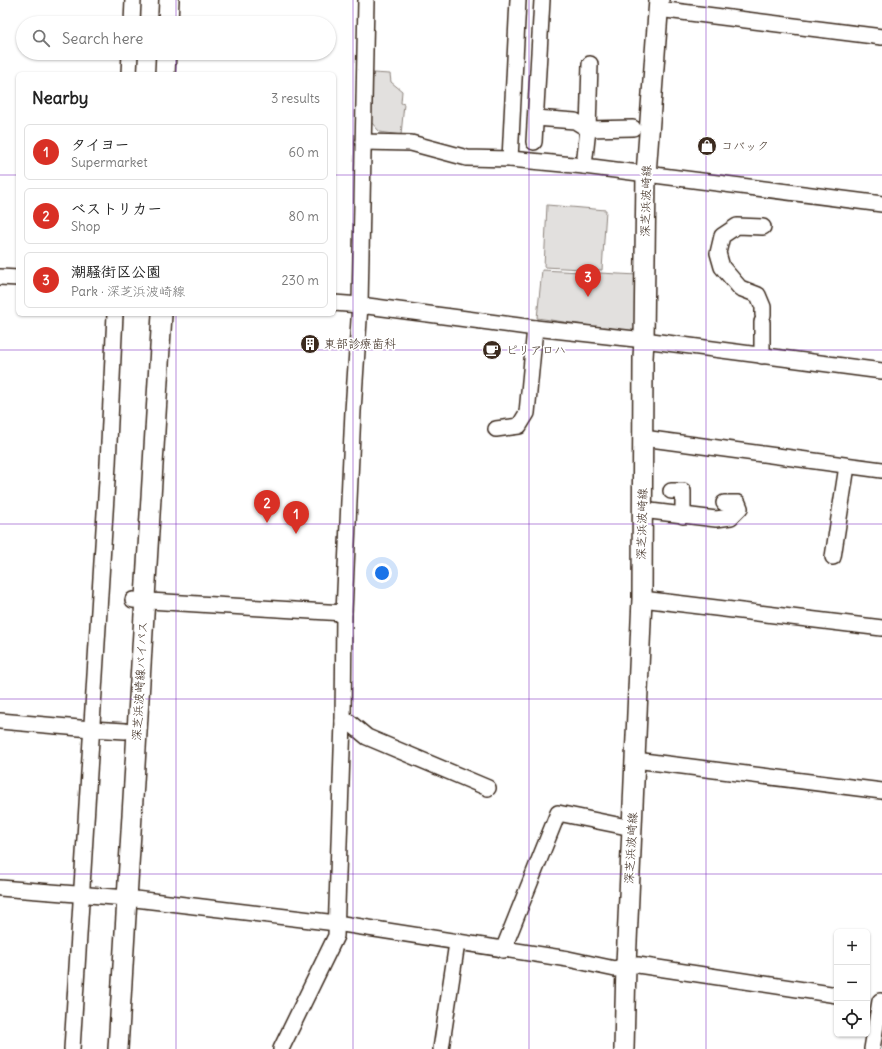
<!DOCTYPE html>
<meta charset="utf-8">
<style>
body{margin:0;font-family:Delius,"Klee One",sans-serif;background:#f6f6f6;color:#222}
.controls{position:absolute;right:12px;bottom:12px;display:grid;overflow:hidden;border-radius:6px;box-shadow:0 1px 3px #0004}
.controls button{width:36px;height:36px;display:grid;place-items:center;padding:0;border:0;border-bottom:1px solid #e0e0e0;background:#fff;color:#222;font:20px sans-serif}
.you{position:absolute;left:382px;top:573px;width:14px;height:14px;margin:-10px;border:3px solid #fff;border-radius:50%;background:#1a73e8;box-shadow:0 0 0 6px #1a73e833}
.badge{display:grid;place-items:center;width:26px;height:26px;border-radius:50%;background:#d93025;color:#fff;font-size:13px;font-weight:700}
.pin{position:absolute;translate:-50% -33px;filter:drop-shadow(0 1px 2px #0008)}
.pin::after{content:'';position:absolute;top:21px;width:14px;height:12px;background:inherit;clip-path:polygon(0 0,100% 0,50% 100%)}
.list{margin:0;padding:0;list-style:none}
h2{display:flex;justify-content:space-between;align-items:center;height:52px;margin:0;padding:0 16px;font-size:17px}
h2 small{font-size:13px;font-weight:400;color:#767676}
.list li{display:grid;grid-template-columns:26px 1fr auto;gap:12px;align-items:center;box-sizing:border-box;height:56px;margin:0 8px 8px;padding:0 8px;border:1px solid #e0e0e0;border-radius:6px}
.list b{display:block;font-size:15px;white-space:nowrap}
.list p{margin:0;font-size:13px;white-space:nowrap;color:#767676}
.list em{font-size:13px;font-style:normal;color:#767676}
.icon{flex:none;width:22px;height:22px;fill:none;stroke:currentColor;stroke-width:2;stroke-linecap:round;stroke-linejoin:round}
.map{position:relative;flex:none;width:882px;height:1049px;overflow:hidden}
.search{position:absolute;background:#fff;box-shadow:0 1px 3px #0004;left:16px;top:16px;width:320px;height:44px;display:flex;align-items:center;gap:10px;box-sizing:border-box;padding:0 14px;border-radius:22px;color:#767676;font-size:15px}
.panel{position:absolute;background:#fff;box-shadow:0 1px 3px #0004;left:16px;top:72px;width:320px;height:244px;border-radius:6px}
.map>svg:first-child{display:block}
</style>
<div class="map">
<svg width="882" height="1049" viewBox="0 0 882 1049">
<rect width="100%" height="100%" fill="#fff"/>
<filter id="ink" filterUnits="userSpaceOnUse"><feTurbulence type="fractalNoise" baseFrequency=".025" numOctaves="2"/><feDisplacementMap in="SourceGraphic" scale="8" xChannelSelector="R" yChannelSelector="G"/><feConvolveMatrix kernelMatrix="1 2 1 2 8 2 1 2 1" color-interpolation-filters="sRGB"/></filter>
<g filter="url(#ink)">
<!-- green -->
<g fill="#e2e0de" stroke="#8e857e">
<path d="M373,73L390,74L391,82L402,91L401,103L404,104L401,135L380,132L370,121Z"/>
<path d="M547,205L606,210L602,270L544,267Z"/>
<path d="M542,270L638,275L637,324L632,332L537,318Z"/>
</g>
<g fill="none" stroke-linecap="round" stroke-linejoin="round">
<!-- minor casing -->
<g stroke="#3b2a1e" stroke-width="18">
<g id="minor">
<path d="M658,9L882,37"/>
<path d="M132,23L133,0"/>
<path d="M129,74L130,53"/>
<path d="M536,118L575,121L588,129L633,128"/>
<path d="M363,142L411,143L467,158L510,159L584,166L882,204"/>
<path d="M534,142L542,0"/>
<path d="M510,159L518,0"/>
<path d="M584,166L588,129L590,64"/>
<path d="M0,277L18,278"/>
<path d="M334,303L360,305L535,328L644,340L882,371"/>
<path d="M763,315V307L758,295L740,288L722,267L718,253L722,236L737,226L763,227"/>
<path d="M762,356V322"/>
<path d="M496,429L519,426L527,413L535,328"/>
<path d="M643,438L882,470"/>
<path d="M671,491H683V516"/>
<path d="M642,510L716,519L731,517L740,508L738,503H724"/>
<path d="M833,557L847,466"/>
<path d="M642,599L882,628"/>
<path d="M133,600L344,613"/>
<path d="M0,721L91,729L125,731"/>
<path d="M343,721L349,722L367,737L488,788"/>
<path d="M635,760L882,791"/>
<path d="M0,888L127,898L336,923L568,959L615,969L626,965H638L837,995"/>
<path d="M503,950L558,813L632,828"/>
<path d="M72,1049L108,464L115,314"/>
<path d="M281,1049L336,936L343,721L344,613L353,411L360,305L366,0"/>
<path d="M441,1049L457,943"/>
<path d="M872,1049L880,1001"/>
</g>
</g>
<!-- major casing -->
<g stroke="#3b2a1e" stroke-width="22">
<g id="major">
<path d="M168,23L169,0"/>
<path d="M165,74L166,53"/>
<path d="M118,1049L162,314"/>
<path d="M624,1049L626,965L642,599L643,358L644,340L646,174L659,0"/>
</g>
</g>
<!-- minor -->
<use href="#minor" stroke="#fff" stroke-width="15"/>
<!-- major -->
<use href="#major" stroke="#fff" stroke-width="19"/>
</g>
</g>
<!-- grid -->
<path fill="none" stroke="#7b2cbf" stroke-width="1" stroke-opacity="0.55" d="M176,0V23M353,0V1049M529,0V1049M706,0V1049M176,53V74M0,175H18M334,175H882M176,314V1049M0,350H882M0,524H882M0,699H882M0,874H882"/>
<!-- icons -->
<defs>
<g id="shop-disc" transform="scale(1)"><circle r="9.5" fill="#3b2a1e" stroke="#fff"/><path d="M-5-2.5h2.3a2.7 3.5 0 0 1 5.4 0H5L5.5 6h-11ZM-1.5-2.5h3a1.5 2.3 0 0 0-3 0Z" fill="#fff"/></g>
<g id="building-disc" transform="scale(1)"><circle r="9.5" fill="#3b2a1e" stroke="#fff"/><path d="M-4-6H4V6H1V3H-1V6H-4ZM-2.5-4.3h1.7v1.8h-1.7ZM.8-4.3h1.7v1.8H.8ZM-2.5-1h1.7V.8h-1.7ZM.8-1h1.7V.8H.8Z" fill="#fff"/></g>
<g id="cafe-disc" transform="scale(1)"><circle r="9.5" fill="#3b2a1e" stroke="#fff"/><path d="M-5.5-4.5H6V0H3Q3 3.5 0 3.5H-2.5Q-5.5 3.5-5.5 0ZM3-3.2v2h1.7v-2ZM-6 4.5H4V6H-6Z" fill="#fff"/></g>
</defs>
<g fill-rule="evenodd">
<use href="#shop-disc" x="707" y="146"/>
<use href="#building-disc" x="310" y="344"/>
<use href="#cafe-disc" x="492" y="350"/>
</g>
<g text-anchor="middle" stroke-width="3.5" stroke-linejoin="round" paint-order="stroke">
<!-- poi labels -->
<g font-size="12" fill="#3b2a1e" stroke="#fff" text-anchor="start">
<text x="721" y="150">コバック</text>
<text x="324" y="348">東部診療歯科</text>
<text x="506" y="354">ピリアロハ</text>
</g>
<!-- street labels -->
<g font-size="12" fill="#3b2a1e" stroke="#fff">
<text transform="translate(646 201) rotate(-89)" y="4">深芝浜波崎線</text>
<text transform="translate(642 524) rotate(-89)" y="4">深芝浜波崎線</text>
<text transform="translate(140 681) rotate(-87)" y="4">深芝浜波崎線バイパス</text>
<text transform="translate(631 848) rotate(-87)" y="4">深芝浜波崎線</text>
</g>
</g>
</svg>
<div class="controls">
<button>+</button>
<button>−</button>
<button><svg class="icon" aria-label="locate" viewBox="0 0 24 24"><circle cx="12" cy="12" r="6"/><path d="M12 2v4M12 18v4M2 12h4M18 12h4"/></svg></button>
</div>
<div class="you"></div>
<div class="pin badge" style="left:296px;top:534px">1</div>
<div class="pin badge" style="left:267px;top:523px">2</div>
<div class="pin badge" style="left:588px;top:297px">3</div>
<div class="search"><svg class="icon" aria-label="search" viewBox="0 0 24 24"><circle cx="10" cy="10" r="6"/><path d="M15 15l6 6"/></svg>Search here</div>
<section class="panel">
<h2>Nearby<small>3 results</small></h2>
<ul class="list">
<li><span class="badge">1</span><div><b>タイヨー</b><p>Supermarket</p></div><em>60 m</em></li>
<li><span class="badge">2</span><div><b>ベストリカー</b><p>Shop</p></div><em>80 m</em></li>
<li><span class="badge">3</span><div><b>潮騒街区公園</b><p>Park · 深芝浜波崎線</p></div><em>230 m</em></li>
</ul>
</section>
</div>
